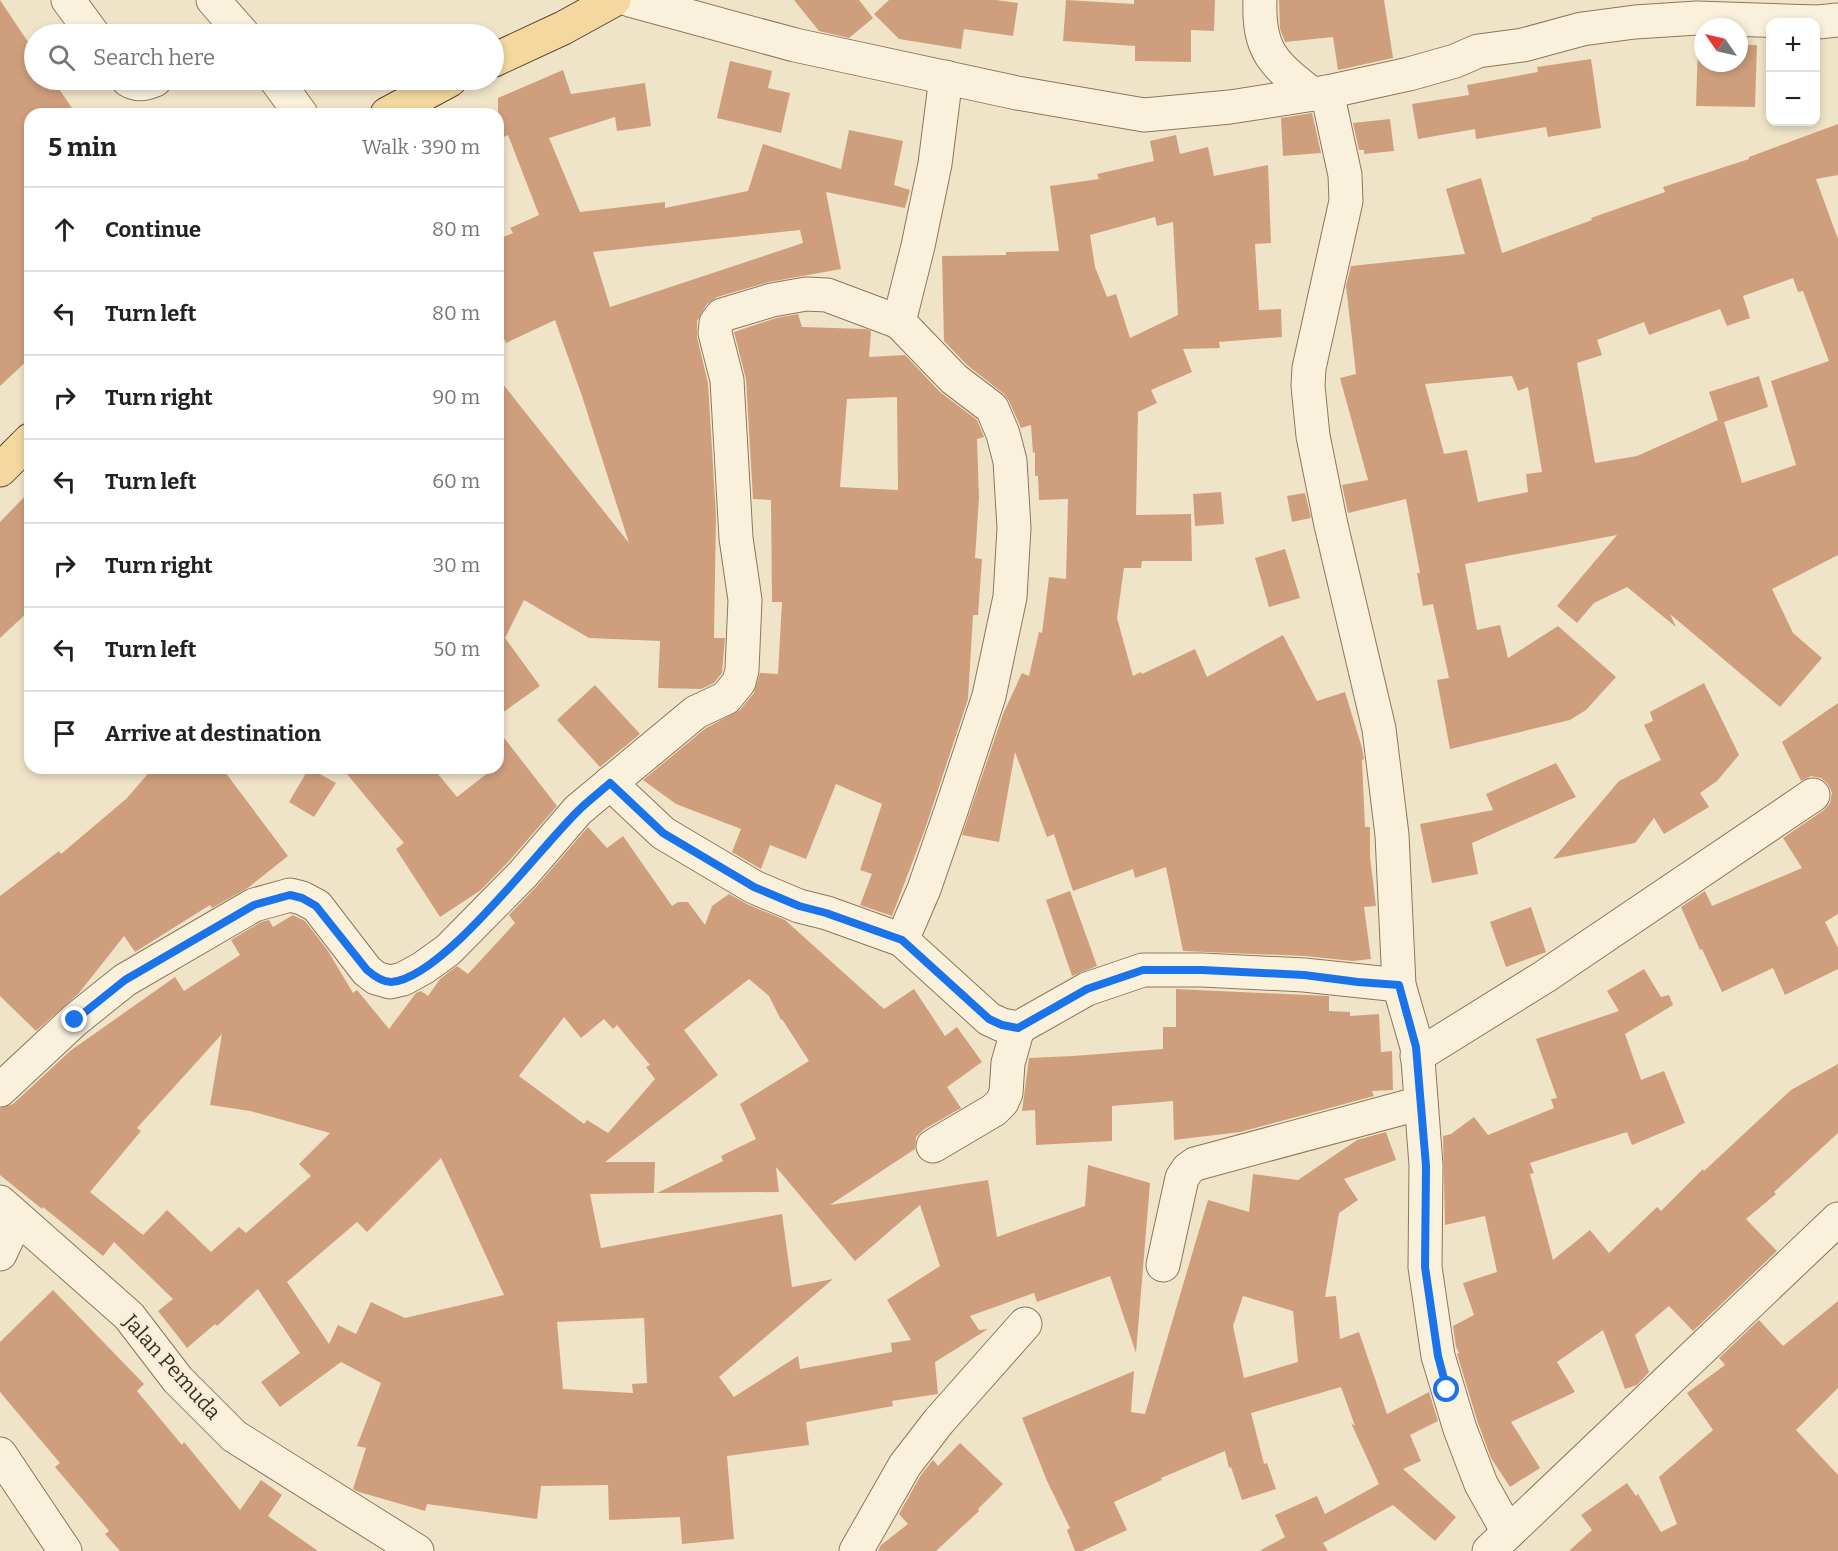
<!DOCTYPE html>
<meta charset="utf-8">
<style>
body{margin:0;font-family:Bitter,serif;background:#f6f6f6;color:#222}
.controls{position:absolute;right:18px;top:18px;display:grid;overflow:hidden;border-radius:12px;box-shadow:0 3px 9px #0003}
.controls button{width:54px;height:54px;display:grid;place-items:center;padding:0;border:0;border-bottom:2px solid #e0e0e0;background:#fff;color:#222;font:30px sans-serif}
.compass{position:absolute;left:1694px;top:18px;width:54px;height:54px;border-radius:50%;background:#fff;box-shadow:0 3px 9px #0003;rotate:304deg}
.stop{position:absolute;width:18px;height:18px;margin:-14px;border:4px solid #1a73e8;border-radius:50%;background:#fff}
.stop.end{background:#1a73e8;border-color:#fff;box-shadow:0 2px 6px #0008}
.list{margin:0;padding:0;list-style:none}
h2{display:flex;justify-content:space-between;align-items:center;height:78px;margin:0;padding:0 24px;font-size:26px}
h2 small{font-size:20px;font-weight:400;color:#767676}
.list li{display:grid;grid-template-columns:39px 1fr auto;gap:18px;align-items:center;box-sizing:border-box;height:84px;padding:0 24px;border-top:2px solid #e0e0e0}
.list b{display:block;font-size:22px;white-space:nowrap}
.list em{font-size:20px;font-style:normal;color:#767676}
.icon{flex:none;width:33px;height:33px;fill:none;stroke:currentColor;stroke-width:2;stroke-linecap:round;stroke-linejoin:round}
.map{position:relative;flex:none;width:1838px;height:1551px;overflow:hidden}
.search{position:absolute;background:#fff;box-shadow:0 3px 9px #0003;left:24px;top:24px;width:480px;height:66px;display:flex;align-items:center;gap:15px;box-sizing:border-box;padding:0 21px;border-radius:33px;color:#767676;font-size:22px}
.panel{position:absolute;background:#fff;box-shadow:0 3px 9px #0003;left:24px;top:108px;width:480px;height:666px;border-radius:18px}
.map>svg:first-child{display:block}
</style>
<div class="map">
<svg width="1838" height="1551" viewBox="0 0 1838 1551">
<rect width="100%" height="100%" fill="#f0e4c8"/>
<!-- building -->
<g fill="#cf9f7d" fill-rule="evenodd">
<path d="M0,0L34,51V80H53L76,114H30V358L0,386Z"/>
<path d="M794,0H859L873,18L849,38L819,31Z"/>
<path d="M889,0H996L1018,3L1013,36L964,29L961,49L899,39L874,14Z"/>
<path d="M1066,0L1134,4V0H1215L1214,31L1191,30V62L1135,61V46L1063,41Z"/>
<path d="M1279,0H1384L1393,58L1338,70L1333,37L1285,42L1280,29Z"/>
<path d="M1698,44H1703V63H1739V45H1757L1755,107L1696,106Z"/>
<path d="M1591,59L1601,128L1548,137L1546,127L1476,139L1475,129L1418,139L1412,104L1469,95L1467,85L1538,72L1537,67Z"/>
<path d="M730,61L772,71L768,88L790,93L781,133L717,118Z"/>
<path d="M563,70L571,94L645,83L651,126L617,131L615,117L549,138L580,212L665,202V208L748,191L763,144L841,169L849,130L903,141L894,185L910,190L905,208L826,192L841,269L769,282L717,297L707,304L697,321V337L708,383L716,516L714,638H725L722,673L714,683L701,689L658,688L660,641L589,638L524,600L505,638L540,686L498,716V378L629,543L582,396L555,320L506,343L498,324V239L513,233L510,228L539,215L508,135L498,140V98ZM800,230L803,243L610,307L593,252Z"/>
<path d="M1312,113L1321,153L1283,156L1281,118Z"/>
<path d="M1390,119L1394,151L1364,154V150H1359L1353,123Z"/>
<path d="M1838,124V175L1816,179L1838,239V555L1772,589L1793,633L1822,658L1780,707L1670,614L1676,627L1627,587L1594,603L1577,623L1557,606L1617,535L1465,564L1477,630L1500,625L1508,658L1558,626L1616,677L1586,710L1570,720L1450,749L1437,680L1449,678L1433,604L1423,606L1417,573H1420L1406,499L1348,513L1342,485L1368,480L1340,378L1356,374L1346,286L1351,266L1465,254L1446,189L1481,178L1502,253L1592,220L1591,218L1665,192L1663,187L1749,159V157ZM1793,278L1798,292L1803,291L1829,361L1771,381L1796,465L1742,483L1724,422L1768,407L1759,376L1709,392L1718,420L1637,456L1595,463L1577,363L1602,355L1597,340L1644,322L1649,335L1720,309L1727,326L1750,318L1743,296ZM1512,376L1518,391L1528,387L1542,472L1526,474L1528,492L1478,502L1467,450L1444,454L1425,384Z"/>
<path d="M1176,135L1180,154L1208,147L1214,176L1268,165L1271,243L1255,244L1259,310L1281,309L1282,337L1219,342L1220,348L1183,349L1192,372L1151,390L1157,403L1138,412L1136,515L1191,514L1192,561H1142L1141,568H1124L1117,618L1133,676L1141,672L1142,674L1195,649L1207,677L1283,635L1317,701L1345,692L1362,748L1364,759L1362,760L1365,827H1370V857L1376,906L1364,907L1371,959L1353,961L1305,956L1183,951L1166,867L1135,878L1133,869L1073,891L1054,834L1047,837L1015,752L999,842L962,835L1003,714L1022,673L1029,676L1039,632L1042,633L1049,577L1066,579L1068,499L1039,500L1038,476H1035V452L1033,453L1031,425L1021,428L1009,401L1004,394L967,365L944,341L942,256L1006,255V252L1059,251L1050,186L1099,179L1097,174L1154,161L1150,141ZM1155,217L1157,226L1173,222L1178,315L1130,338L1116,294L1107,297L1095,267L1090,235Z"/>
<path d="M798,314L802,327L866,329L871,331L869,357L905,355L940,392L977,420L984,437L977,439L979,498L975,558L982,559L978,615H973L968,699L925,829L892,916L860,905L872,874L860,870L882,804L836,784L806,859L770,845L761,869L732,852L741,829L676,804L643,780L706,728L740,710L754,693L760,673L778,674L782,602H772L771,500L753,499L746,379L734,332L776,318ZM897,397L898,490L840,487L847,399Z"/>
<path d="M30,491V610L0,638V522Z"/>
<path d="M1221,492L1224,524L1195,526L1193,494Z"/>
<path d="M1305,493L1311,518L1292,522L1287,496Z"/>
<path d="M1285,549L1300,598L1269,607L1255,558Z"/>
<path d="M1704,683L1739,755L1717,781L1700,793L1709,807L1664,834L1654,818L1635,843L1553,859L1619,781L1661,760L1644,725L1653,721L1650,712Z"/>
<path d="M595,685L640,734L600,767L557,720Z"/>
<path d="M1838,703V914L1825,922L1838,948V969L1785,995L1773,968L1722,992L1702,949L1700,950L1681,907L1705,891L1712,906L1802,868L1783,838L1824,810L1830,803L1832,793L1828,784L1821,778L1811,776L1801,781L1782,742Z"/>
<path d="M498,730L557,806L509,861L481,890L440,917L396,849L404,843L342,768H433L457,797L494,768H498Z"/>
<path d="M1556,763L1576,797L1472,843L1478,874L1432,883L1420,824L1493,810L1486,794Z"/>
<path d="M153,768H222L288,856L249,887L212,908L210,905L135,952L124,936L79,993L36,1031L0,996V896L59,851L61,854L126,799Z"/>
<path d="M309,768L336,783L314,817L289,802Z"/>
<path d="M588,827L607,848L623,836L672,906L678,902H688L705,925L712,906L729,894L747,904L785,920L884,1009L914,989L945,1036L957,1027L982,1062L947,1087L961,1108L923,1130L916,1137L915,1149L830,1205L988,1180L997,1237L1085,1206L1088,1165L1150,1183L1136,1353L1110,1276L1037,1302L1034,1293L970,1316L979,1330L988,1329L935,1362L938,1394L892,1401L893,1406L806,1422L809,1445L727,1456L734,1539L682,1544L680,1517L609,1520L608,1485L541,1486L537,1519L427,1504L425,1511L359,1492L353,1489L366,1448L357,1446L381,1383L341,1362L280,1407L261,1382L300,1353L258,1289L217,1326L215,1324L187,1348L158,1311L173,1299L114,1242L103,1256L43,1207L42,1209L0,1175V1108L13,1104L70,1051L175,977L184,991L240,955L231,940L261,922L269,920L273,927L293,915L305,921L328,951L353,993L357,990L389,1029L416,993L421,991L428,996L440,979L457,966L468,974L515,923L509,915L537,886ZM749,979L769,996L781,1020L782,1019L809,1061L740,1104L756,1139L721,1156L723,1161L657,1193L779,1192L776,1167L855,1261L920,1205L940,1266L887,1300L911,1340L891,1343L892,1352L800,1369L798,1356L734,1397L719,1377L833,1279L792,1287L782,1214L601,1248L590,1194L654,1193L655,1162H605L718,1075L684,1030ZM564,1017L581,1038L604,1019L613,1029L617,1025L650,1065L646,1067L655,1079L608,1133L587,1120L584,1124L519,1076ZM222,1034L210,1105L250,1111L330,1133L299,1164L311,1176L246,1233L239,1227L211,1252L167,1210L143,1235L90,1192L141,1131L137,1128ZM441,1158L504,1295L405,1318L371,1302L356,1334L338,1325L329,1344L287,1282L357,1222L367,1232ZM644,1318L647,1383L632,1384L633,1393L563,1389L557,1322Z"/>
<path d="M1070,891L1097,966L1072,976L1046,900Z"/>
<path d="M1531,907L1546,952L1506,967L1490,922Z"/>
<path d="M1644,969L1661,997L1669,995L1673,1005L1625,1034L1641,1080L1664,1071L1685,1123L1632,1145L1627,1132L1530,1163L1534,1173L1530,1174L1553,1260L1590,1230L1609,1253L1657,1207L1661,1211L1703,1169L1704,1171L1791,1090L1838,1064V1133L1774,1192L1776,1194L1746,1219L1777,1251L1693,1331L1669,1306L1635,1335L1649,1372L1637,1385L1625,1389L1603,1330L1557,1362L1575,1392L1511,1422L1540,1468L1510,1487L1491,1458L1478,1423L1457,1354L1459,1353L1456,1347L1453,1326L1474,1315L1463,1283L1497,1272L1485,1216L1445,1225L1443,1136L1451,1134L1474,1117L1488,1135L1554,1108L1551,1099L1557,1098L1536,1039L1619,1011L1607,991Z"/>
<path d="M1176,989L1329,996V1011L1350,1012V1016L1379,1014L1381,1052L1392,1051L1393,1090L1372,1091L1374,1096L1240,1132L1174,1140L1173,1101L1112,1106V1141L1036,1145L1035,1110L1022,1111L1029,1058L1073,1056L1163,1049V1027H1176Z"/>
<path d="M1386,1132L1396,1160L1344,1179L1358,1200L1339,1213L1325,1297L1336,1296L1340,1339L1359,1332L1387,1414L1429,1392L1438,1421L1410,1435L1421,1461L1403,1469L1456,1517L1435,1541L1393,1505L1323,1543L1328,1551H1262L1261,1550L1285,1537L1275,1515L1317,1496L1325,1514L1379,1484L1351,1423L1355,1426L1341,1387L1251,1413L1264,1464L1267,1463L1276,1489L1242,1500L1231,1467L1229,1468L1225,1451L1161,1478L1162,1480L1114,1502L1127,1530L1082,1551H1075L1067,1530L1070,1528L1047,1481L1022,1418L1134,1371L1131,1412L1145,1414L1208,1200L1249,1212L1253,1174L1298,1180L1357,1140ZM1243,1296L1293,1311L1298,1362L1244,1378L1233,1326Z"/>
<path d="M53,1290L144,1384L137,1391L182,1445L184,1442L240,1510L261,1480L282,1495L268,1516L318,1551H120L105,1534L109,1531L55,1467L60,1463L0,1392V1342Z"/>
<path d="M1838,1301V1388L1796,1430L1838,1475V1551H1569L1592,1530L1581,1515L1627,1483L1636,1496L1638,1494L1661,1532L1677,1524L1659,1477L1713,1430L1687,1393L1725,1365L1719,1358L1759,1320L1783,1346Z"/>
<path d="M960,1443L1003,1484L978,1509L979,1511L936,1551H878L881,1545L908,1524L899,1514L921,1475L933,1460L938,1466Z"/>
</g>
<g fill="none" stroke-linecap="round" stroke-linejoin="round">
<!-- minor casing -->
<g stroke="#8d765c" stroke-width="35">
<g id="minor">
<path d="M68,0L93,34"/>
<path d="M213,0L243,34"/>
<path d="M630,0L795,45L1017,93L1144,115L1230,107L1327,92L1409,74L1455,61L1478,51L1523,45L1582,29L1635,22L1697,18L1818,22L1838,20"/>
<path d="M1260,0C1258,52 1274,64 1312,94"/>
<path d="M128,80C138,86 145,84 155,80"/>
<path d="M276,80L301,114"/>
<path d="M1327,92L1345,175L1346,201L1309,368L1308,386L1313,436L1331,525L1379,729L1392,835L1399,985L1417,1047L1426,1165L1425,1267L1438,1356L1460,1429L1481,1484L1508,1532"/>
<path d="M899,322L954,379L992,408L1003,434L1010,461L1014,528L1010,597L989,696L951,811L924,889L902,940L989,1019L1002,1025L1018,1028L1087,989L1143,970H1202L1304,975L1399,985"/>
<path d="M610,783L663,833L754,887L799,906L827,913L902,940"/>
<path d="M1417,1056L1544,977L1813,795"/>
<path d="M0,1090L75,1020L125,980L254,905L290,895L302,898L317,906L367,971L376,978L390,982L403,979L423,968L448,950L523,874L578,810L696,712L726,698L739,682L742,670L745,600L736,538L727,380L715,333L716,323L722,315L772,300L806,294L827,295L899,322L918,246L935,164L946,77"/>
<path d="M933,1146L994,1110L1002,1102L1006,1093L1008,1063L1018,1028"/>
<path d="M0,1202L129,1316L178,1380L234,1436L417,1551"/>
<path d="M0,1254L17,1218"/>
<path d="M1163,1265L1182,1178L1188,1169L1195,1164L1421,1103"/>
<path d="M0,1454L65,1551"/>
<path d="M856,1551L905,1465L939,1421L1025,1324"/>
<path d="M1489,1551L1838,1219"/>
</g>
</g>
<!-- major casing -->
<g stroke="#5b4430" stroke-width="35">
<g id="major">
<path d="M494,60L563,28L614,0"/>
<path d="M387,114L450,80"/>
<path d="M0,470L30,440"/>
</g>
</g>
<!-- minor -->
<use href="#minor" stroke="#faf1dc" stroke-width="33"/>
<!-- major -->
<use href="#major" stroke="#f3d9a0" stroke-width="33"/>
</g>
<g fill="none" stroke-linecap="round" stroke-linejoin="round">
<!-- route -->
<path stroke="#1a73e8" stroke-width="8" d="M75,1020L125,980L254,905L290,895L302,898L316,906L367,970C374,976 382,982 391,982C443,979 540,847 579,810C589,800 600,792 610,783L663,833L754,887L799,906L826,913L902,940L989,1019L1002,1025L1018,1028L1087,989L1143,970H1202L1304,975L1358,982L1399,985L1416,1047L1426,1166L1425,1267L1438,1356L1447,1390"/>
</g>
<g text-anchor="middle" stroke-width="6" stroke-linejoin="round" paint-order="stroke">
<!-- street labels -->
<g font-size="21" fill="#3d2e20" stroke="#f7eed8">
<text transform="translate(172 1367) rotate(48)" y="7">Jalan Pemuda</text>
</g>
</g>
</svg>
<div class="controls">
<button>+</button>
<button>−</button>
</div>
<svg class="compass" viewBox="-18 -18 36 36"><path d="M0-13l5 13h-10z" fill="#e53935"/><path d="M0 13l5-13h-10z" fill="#767676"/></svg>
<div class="stop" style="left:1447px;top:1390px"></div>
<div class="stop end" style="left:75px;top:1020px"></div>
<div class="search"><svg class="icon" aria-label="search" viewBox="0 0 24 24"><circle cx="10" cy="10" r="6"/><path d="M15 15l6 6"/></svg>Search here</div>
<section class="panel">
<h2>5 min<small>Walk · 390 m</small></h2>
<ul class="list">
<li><svg class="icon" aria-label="ahead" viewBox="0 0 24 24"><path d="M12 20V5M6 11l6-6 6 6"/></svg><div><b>Continue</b></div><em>80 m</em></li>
<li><svg class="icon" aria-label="left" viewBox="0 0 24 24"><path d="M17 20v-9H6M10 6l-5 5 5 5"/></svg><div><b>Turn left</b></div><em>80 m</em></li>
<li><svg class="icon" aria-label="right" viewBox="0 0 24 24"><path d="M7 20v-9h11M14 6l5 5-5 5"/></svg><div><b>Turn right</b></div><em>90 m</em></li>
<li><svg class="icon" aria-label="left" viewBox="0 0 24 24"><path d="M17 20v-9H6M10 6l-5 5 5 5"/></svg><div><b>Turn left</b></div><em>60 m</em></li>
<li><svg class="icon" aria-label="right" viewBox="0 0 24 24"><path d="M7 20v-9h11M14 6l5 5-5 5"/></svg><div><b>Turn right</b></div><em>30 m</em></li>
<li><svg class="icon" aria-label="left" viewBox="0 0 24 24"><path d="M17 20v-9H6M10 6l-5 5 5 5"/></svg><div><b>Turn left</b></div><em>50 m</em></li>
<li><svg class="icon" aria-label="arrive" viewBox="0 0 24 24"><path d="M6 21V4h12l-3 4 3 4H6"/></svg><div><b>Arrive at destination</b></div></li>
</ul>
</section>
</div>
